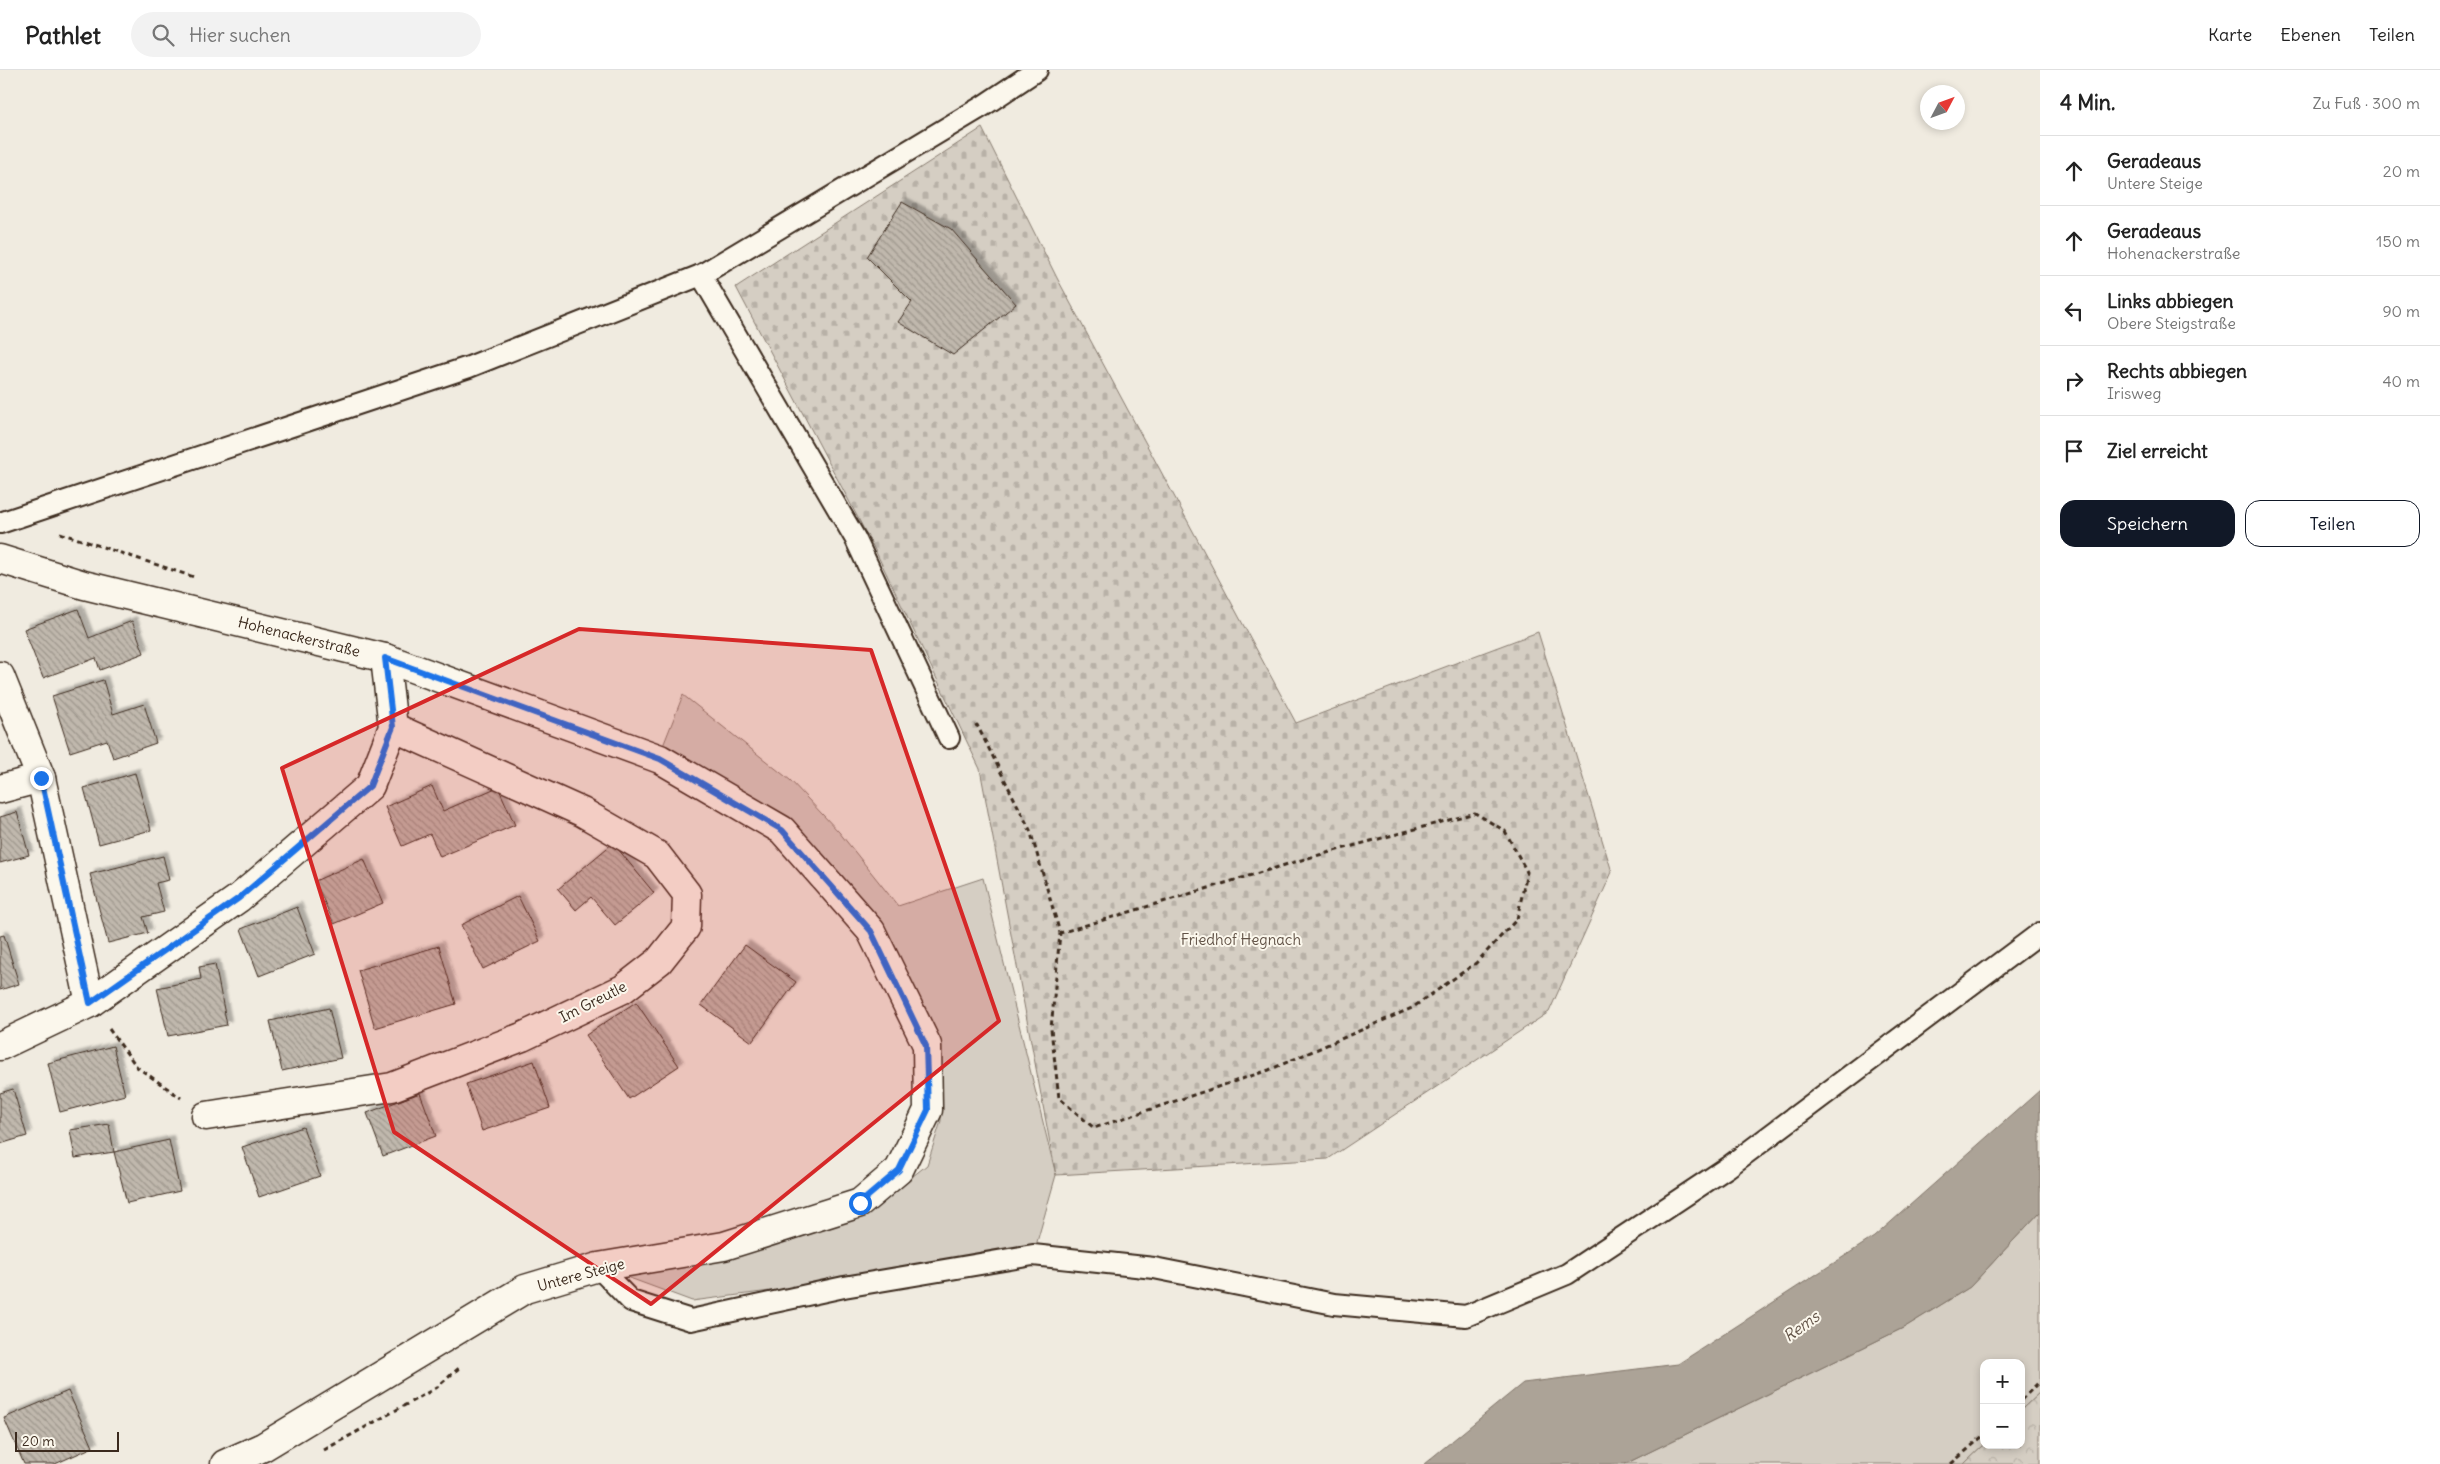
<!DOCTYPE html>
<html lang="de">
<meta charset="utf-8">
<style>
body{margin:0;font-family:Delius,sans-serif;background:#f2f2f2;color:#222}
.controls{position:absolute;right:15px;bottom:15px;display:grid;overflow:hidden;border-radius:10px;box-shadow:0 2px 8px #0003}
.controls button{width:45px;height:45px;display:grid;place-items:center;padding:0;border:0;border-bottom:1px solid #e0e0e0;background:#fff;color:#222;font:25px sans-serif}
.compass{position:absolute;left:1920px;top:15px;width:45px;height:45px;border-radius:50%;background:#fff;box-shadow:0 2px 8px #0003;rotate:49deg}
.scale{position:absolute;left:15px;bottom:12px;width:104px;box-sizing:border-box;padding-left:5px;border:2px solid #3b2a1e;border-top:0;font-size:14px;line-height:18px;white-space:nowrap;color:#3b2a1e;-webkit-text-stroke:4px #fbf7ec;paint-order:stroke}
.stop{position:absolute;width:15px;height:15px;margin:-11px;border:4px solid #1a73e8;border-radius:50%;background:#fff}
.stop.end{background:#1a73e8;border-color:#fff;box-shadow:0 1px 5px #0008}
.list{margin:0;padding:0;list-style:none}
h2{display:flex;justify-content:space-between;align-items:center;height:65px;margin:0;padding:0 20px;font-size:21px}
h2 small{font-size:16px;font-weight:400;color:#767676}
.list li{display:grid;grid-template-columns:32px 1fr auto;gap:15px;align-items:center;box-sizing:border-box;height:70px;padding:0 20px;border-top:1px solid #e0e0e0}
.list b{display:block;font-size:19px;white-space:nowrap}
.list p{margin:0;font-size:16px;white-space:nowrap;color:#767676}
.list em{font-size:16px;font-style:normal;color:#767676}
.actions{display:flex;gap:10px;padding:15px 20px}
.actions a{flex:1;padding:11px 0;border:1px solid #111827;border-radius:15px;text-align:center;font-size:18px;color:#111827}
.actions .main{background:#111827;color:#fff}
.icon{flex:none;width:28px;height:28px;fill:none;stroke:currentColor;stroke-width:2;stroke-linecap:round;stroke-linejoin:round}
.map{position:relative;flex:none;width:2040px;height:1394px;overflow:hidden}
header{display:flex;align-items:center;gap:30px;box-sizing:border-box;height:70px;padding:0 25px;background:#fff;border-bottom:1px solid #e0e0e0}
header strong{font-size:24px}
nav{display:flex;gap:28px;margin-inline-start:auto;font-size:18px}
.search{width:350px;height:45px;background:#f2f2f2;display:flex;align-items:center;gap:12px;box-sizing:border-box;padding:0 18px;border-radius:28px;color:#767676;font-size:19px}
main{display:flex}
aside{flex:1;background:#fff}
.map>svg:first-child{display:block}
</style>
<header>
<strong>Pathlet</strong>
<div class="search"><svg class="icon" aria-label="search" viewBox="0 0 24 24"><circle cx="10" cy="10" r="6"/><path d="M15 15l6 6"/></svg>Hier suchen</div>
<nav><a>Karte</a><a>Ebenen</a><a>Teilen</a></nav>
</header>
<main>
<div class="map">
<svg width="2040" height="1394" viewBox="0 0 2040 1394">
<defs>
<pattern id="forest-crowns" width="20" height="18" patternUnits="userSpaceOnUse" patternTransform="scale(1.25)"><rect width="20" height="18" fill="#d5cec3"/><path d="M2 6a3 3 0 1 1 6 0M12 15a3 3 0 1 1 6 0" fill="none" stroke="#b8b1a7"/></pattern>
<pattern id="cemetery-stones" width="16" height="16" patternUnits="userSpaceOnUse" patternTransform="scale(1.25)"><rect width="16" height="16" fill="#d5cec3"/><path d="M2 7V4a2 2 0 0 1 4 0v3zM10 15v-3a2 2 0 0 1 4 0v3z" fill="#b8b1a7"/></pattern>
<pattern id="building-back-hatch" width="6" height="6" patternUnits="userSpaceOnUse" patternTransform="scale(1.25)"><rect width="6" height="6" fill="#c0b8ad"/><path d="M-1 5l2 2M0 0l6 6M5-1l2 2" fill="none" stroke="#9d968c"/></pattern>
<filter id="shadow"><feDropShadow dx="4.5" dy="-4.5" stdDeviation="1" flood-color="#0004"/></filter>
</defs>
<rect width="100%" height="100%" fill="#f0ebe0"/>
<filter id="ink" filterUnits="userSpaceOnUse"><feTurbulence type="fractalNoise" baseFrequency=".02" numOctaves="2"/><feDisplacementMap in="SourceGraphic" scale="10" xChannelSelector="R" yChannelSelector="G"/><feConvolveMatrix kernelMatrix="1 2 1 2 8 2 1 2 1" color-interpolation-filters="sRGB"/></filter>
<g filter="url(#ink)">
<!-- grass -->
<g fill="#d5cec3" stroke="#887c70">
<path d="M683,625L790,710L839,762L898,836L983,808L1056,1105L1035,1179L840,1212L692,1231L608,1200L870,1140L927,1095L941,1051L938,967L852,819L661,681Z"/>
<path d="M2040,1142V1322L2021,1340V1293H1984V1375L1964,1394H1625L1905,1257L1970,1217Z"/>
</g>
<!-- forest -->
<path fill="url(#forest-crowns)" stroke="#887c70" d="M2040,1322V1394H1964L1984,1375H2021V1340Z"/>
<!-- cemetery -->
<path fill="url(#cemetery-stones)" stroke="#887c70" d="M982,58L1057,208L1296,653L1538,562L1612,802L1549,942L1328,1089L1056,1105L980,699L876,482L736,217Z"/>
<!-- water -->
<path fill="#aca397" stroke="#7f7367" d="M2040,1020V1142L1970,1217L1905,1257L1625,1394H1424L1523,1313L1678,1294L1874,1167Z"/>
<!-- building -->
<g fill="url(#building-back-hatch)" stroke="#3b2a1e" filter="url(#shadow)">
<path d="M902,132L951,159L1016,234L953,285L898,252L912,232L867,187Z"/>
<path d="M78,539L89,568L132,551L144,583L100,600L96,588L43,608L24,559Z"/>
<path d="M103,610L113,644L144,634L156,673L113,688L107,670L70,682L52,626Z"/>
<path d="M135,703L151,760L99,774L84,718Z"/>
<path d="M432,716L443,741L498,717L515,755L440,787L430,764L402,776L385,737Z"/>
<path d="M17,742L29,785L0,793V747Z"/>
<path d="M613,773L654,823L615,855L591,827L576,840L558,819Z"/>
<path d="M163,786L169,810L156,813L164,842L143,847L148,863L108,873L90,804Z"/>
<path d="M364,789L383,833L334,854L315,811Z"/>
<path d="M518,826L540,871L483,899L461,855Z"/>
<path d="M297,837L315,884L259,906L241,859Z"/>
<path d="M4,865L19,914L0,920V866Z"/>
<path d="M745,875L796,912L752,972L701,935Z"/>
<path d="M439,876L456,934L375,958L358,900Z"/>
<path d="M215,894L227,955L168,966L157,918L201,909L199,897Z"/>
<path d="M636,932L679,996L629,1029L586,965Z"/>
<path d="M329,938L341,988L282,1001L270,951Z"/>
<path d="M113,976L125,1025L60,1042L48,993Z"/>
<path d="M534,991L550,1038L482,1061L466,1014Z"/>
<path d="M13,1019L27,1066L0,1074V1023Z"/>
<path d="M420,1023L436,1066L383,1086L367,1043Z"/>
<path d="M109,1054L114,1082L75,1088L70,1060Z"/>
<path d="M303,1057L320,1106L259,1127L242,1077Z"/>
<path d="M169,1070L180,1121L127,1133L114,1082Z"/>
<path d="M68,1321L93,1377L55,1394H24L4,1348Z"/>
</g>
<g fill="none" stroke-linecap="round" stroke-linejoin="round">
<!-- service casing -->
<g stroke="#3b2a1e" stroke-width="24">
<g id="service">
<path d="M701,205L855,468L949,668"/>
<path d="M0,453L469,297L701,205L983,36L1037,0"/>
<path d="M598,1197L631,1231L691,1250L844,1217L1033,1185L1154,1198L1334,1234L1466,1246L1567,1204L1728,1097L2040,863"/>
</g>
</g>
<!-- minor casing -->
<g stroke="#3b2a1e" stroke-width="31">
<g id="minor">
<path d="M0,489L84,515L385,588L660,689L782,760L871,861L927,975L928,1040L899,1100L860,1133L724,1176L598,1197L525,1219L263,1377L225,1394"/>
<path d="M0,606L41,708L90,933"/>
<path d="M0,719L41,708"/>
<path d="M0,976L90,933L239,828L370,716L393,657L385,588"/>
<path d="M206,1046L392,1017L522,967L623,919L659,891L686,857L687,824L657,785L582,742L393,657"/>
</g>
</g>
<!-- path -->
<g stroke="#3b2a1e" stroke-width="3" stroke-dasharray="5 4" stroke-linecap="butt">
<path d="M60,463L194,507"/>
<path d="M975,656L977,655L1030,760L1060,863L1051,959L1059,1028L1094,1058L1269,1000L1412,938L1476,893L1517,849L1527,802L1505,761L1475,743L1308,788L1060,863"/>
<path d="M109,959L137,997L181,1028"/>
<path d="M2021,1330L2040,1311"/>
<path d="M324,1380L436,1318L459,1298"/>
<path d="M1951,1394L1984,1365"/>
</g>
<!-- service -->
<use href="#service" stroke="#fbf7ec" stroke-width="20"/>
<!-- minor -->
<use href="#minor" stroke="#fbf7ec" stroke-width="28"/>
</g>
</g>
<g fill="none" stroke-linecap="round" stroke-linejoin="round" filter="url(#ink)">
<!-- route -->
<path stroke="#1a73e8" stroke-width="6" d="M41,708L90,933L239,828L370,716L393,657L385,588L660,689L782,760L871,861L926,976L928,1040L899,1100L860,1133"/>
</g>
<!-- marked area -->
<path fill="#d62828" fill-opacity="0.2" stroke="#d62828" stroke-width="4" stroke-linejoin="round" d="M579,559L871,580L999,951L651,1234L394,1062L282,698Z"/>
<g text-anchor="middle" stroke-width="4" stroke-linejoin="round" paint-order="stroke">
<!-- street labels -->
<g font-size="15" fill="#3b2a1e" stroke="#fbf7ec">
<text transform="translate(299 567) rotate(14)" y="5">Hohenackerstraße</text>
<text transform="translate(593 932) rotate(-27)" y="5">Im Greutle</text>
<text transform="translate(581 1205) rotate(-15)" y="5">Untere Steige</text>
</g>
<!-- park labels -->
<g font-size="15" fill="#625347" stroke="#fbf7ec">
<text x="1241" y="875">Friedhof Hegnach</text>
</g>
<!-- water labels -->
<g font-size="16" font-style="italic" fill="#635448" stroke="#fbf7ec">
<text transform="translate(1801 1256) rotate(-36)" y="6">Rems</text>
</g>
</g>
</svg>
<div class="controls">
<button>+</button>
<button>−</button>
</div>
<svg class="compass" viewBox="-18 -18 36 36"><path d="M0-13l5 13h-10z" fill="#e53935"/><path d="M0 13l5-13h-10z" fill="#767676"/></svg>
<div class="scale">20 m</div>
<div class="stop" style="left:860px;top:1133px"></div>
<div class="stop end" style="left:41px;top:708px"></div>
</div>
<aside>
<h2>4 Min.<small>Zu Fuß · 300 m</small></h2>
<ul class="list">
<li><svg class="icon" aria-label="ahead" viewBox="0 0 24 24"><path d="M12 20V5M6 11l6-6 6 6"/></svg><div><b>Geradeaus</b><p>Untere Steige</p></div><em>20 m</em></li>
<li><svg class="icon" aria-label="ahead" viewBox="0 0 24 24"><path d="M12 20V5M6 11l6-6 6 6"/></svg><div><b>Geradeaus</b><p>Hohenackerstraße</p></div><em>150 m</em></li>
<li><svg class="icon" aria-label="left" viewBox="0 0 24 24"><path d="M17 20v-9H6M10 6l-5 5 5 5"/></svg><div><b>Links abbiegen</b><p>Obere Steigstraße</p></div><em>90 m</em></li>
<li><svg class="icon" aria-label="right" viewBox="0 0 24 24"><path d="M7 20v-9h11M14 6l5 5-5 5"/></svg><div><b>Rechts abbiegen</b><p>Irisweg</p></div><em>40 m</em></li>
<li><svg class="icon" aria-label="arrive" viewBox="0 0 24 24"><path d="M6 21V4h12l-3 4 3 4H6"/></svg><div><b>Ziel erreicht</b></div></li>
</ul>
<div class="actions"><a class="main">Speichern</a><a>Teilen</a></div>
</aside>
</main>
